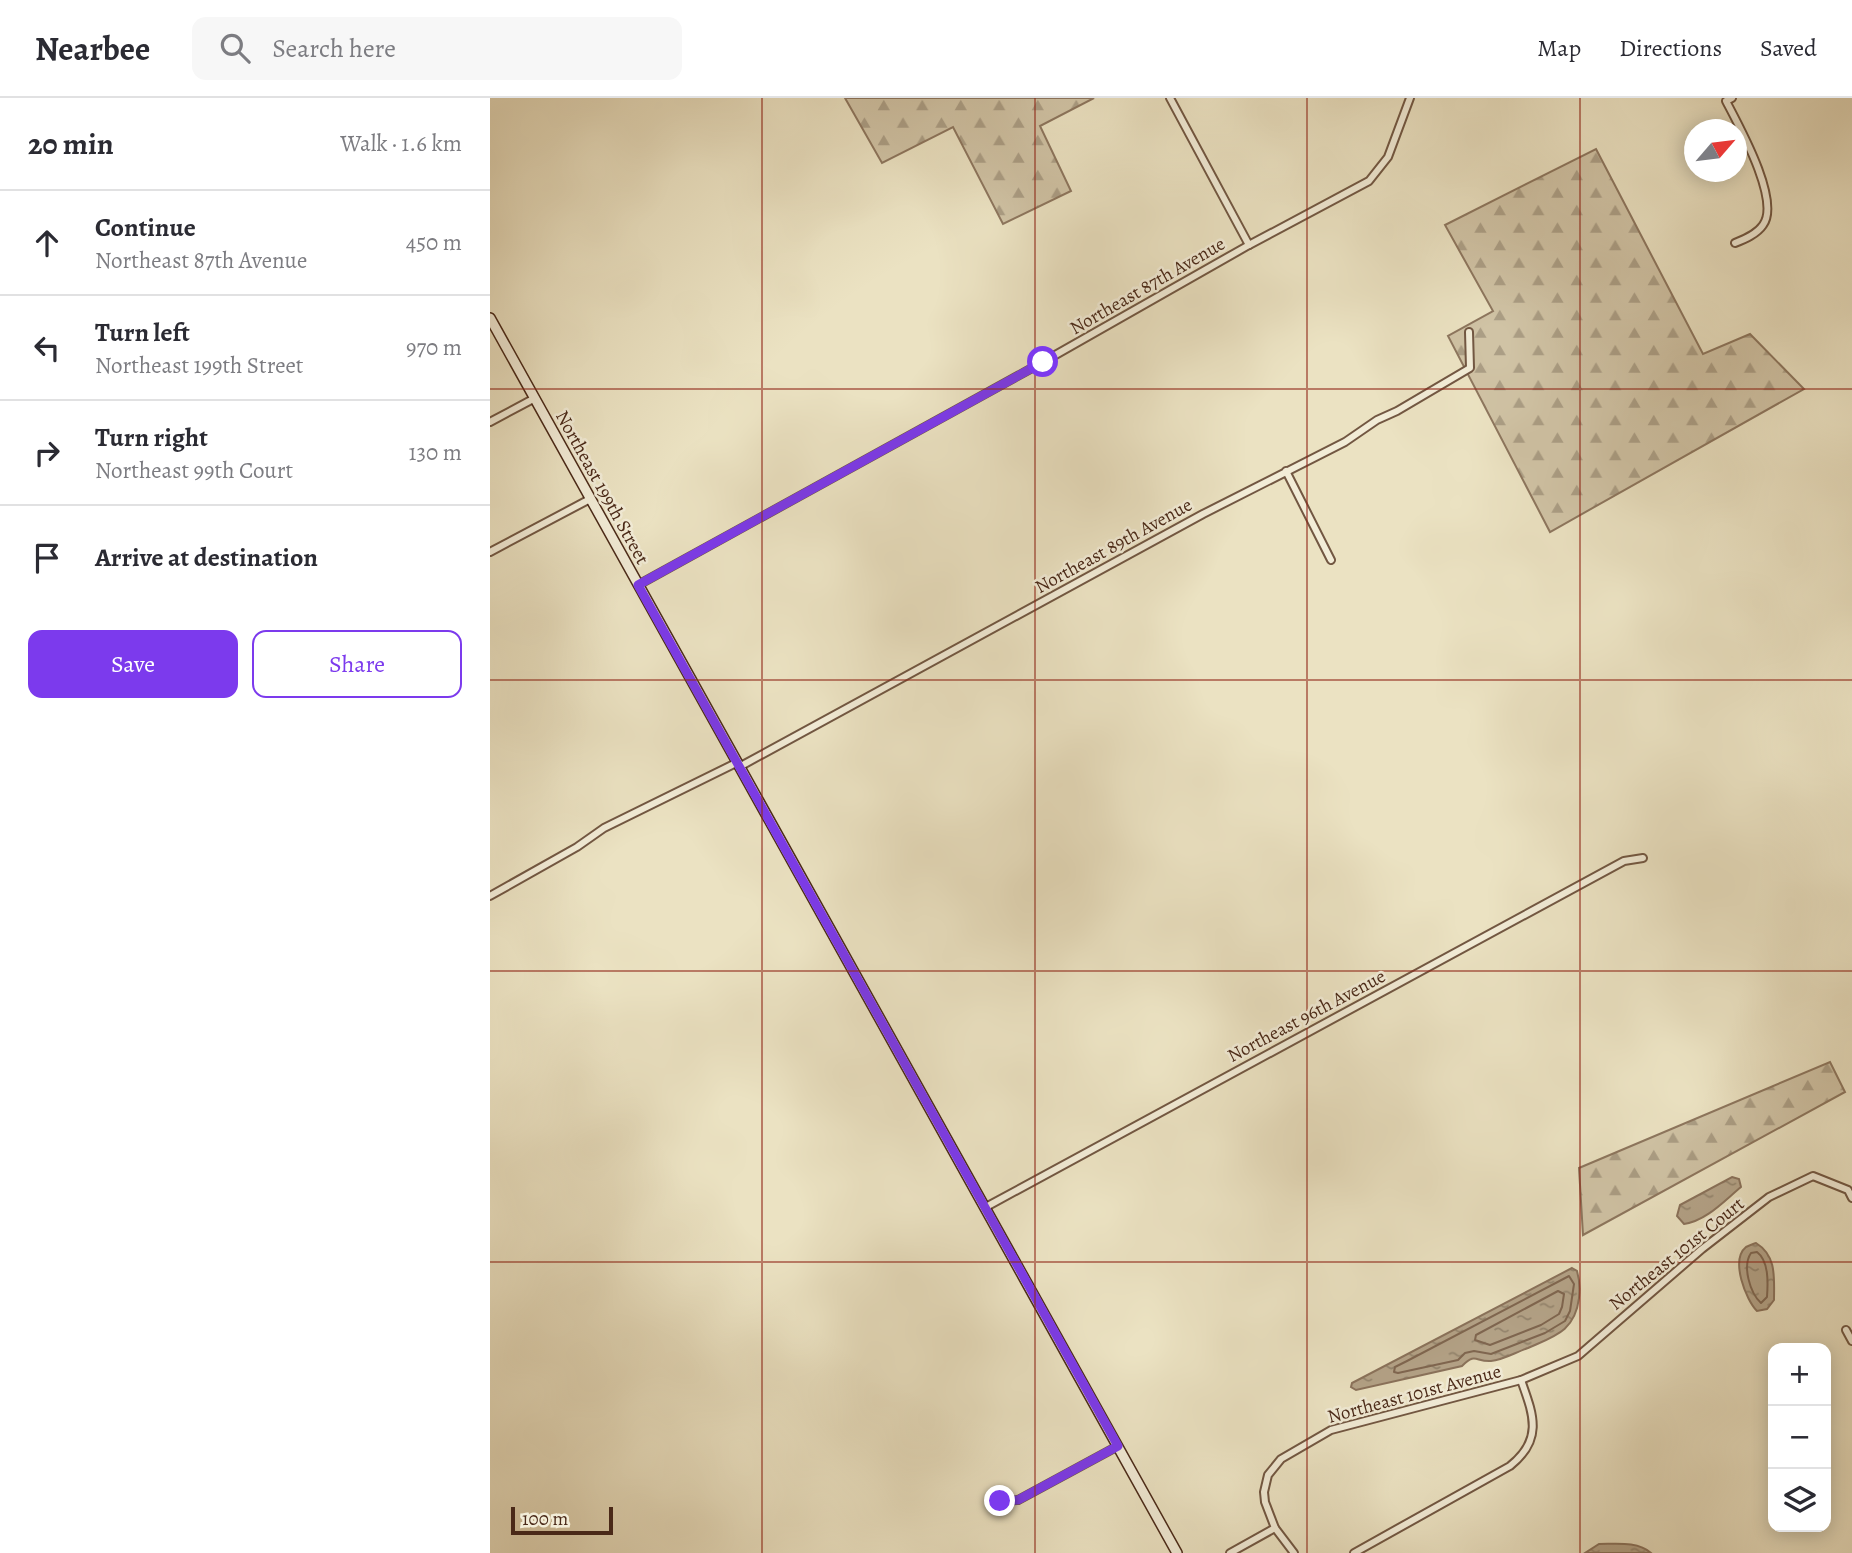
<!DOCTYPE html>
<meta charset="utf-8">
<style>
body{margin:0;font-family:Alegreya,serif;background:#f7f7f7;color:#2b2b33}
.controls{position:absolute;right:21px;bottom:21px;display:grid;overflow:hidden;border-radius:14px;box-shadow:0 4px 18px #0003}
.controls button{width:63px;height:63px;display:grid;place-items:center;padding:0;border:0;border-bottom:2px solid #e1e1e2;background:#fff;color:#2b2b33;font:35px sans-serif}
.compass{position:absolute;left:1194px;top:21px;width:63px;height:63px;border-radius:50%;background:#fff;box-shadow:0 4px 18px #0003;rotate:62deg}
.scale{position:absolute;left:21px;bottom:18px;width:102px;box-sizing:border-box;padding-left:7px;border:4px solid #4a2918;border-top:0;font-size:19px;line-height:24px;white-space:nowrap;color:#4a2918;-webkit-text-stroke:5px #f2ecd7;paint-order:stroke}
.stop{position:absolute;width:21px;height:21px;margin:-16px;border:5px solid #7c3aed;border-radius:50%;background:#fff}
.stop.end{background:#7c3aed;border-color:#fff;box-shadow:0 2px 7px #0008}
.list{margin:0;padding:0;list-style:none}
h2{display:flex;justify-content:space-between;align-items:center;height:91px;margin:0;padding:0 28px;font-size:30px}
h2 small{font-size:23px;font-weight:400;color:#7c7c81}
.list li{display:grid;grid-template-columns:46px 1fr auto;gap:21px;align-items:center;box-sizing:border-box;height:105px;padding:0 28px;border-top:2px solid #e1e1e2}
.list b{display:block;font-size:26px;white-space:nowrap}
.list p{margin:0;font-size:23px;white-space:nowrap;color:#7c7c81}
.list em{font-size:23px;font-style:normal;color:#7c7c81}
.actions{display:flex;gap:14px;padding:21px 28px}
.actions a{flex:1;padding:16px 0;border:2px solid #7c3aed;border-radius:14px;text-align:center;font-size:24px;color:#7c3aed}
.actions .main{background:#7c3aed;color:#fff}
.icon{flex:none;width:38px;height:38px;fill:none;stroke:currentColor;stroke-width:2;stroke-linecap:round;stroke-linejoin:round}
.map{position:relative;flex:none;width:1362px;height:1455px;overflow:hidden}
header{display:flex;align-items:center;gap:42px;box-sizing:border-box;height:98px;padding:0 35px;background:#fff;border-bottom:2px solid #e1e1e2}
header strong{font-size:33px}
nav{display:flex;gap:38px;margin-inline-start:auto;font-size:24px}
.search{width:490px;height:63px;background:#f7f7f7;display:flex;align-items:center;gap:18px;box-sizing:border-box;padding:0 24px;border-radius:14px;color:#7c7c81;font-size:26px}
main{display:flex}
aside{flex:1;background:#fff}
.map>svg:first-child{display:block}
</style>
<header>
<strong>Nearbee</strong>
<div class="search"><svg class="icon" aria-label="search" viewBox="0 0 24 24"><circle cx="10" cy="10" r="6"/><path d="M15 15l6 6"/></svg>Search here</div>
<nav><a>Map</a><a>Directions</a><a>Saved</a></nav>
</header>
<main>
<aside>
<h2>20 min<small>Walk · 1.6 km</small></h2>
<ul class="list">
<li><svg class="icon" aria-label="ahead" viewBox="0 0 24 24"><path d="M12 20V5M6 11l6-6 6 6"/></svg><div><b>Continue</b><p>Northeast 87th Avenue</p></div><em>450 m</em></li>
<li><svg class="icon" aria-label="left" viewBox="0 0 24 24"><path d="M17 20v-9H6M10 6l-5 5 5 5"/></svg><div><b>Turn left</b><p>Northeast 199th Street</p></div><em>970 m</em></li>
<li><svg class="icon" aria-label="right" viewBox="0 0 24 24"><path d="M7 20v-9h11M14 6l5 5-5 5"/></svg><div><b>Turn right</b><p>Northeast 99th Court</p></div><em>130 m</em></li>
<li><svg class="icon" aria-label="arrive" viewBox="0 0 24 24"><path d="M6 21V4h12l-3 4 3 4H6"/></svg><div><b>Arrive at destination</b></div></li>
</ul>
<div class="actions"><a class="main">Save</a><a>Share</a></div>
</aside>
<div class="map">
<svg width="1362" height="1455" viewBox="0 0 1362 1455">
<defs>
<pattern id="forest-firs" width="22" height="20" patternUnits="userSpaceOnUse" patternTransform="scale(1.75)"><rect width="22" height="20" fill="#d0c3a5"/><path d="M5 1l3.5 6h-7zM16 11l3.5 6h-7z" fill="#ab9e85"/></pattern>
<pattern id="water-ripples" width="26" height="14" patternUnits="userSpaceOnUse" patternTransform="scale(1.75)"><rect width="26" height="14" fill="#b4a388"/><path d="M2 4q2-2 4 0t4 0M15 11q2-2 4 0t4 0" fill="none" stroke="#94856e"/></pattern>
</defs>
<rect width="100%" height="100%" fill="#ebe2c2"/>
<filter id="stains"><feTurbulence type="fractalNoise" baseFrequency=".00286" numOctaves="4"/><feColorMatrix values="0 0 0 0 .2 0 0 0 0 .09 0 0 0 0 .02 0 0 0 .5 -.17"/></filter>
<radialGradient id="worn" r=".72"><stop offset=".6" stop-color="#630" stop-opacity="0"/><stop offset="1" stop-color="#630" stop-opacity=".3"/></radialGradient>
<!-- forest -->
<g fill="url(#forest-firs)" stroke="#8d765e" stroke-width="2">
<path d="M355,0H604L550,28L581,93L513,126L463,29L392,65Z"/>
<path d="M1106,51L1213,256L1260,236L1314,291L1060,434L958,238L1003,213L955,127Z"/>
<path d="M1340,964L1355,994L1093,1137L1089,1070Z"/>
</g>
<!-- water -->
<g fill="url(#water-ripples)" stroke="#8a725b" stroke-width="2">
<path d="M1242,1079L1249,1081L1251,1089C1234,1103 1216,1123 1194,1126L1187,1118L1190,1107Z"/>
<path d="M1266,1145C1287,1158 1284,1180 1284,1202L1277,1211L1267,1213C1256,1202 1240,1162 1256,1149C1256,1149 1265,1145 1266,1145Z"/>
<path d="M1082,1170L1087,1173C1090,1183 1090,1190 1089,1200C1085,1233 1065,1238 1038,1250C1026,1254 1013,1262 1001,1263C985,1264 986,1254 972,1268L866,1292L861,1289L862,1285Z"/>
<path d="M1109,1446C1126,1446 1148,1443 1161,1455H1095Z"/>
</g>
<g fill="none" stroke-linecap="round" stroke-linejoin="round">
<!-- shore -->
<g stroke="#7f6650" stroke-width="2">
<path d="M1267,1154C1279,1163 1278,1185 1277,1199L1271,1205C1260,1195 1252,1168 1261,1155Z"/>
<path d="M1079,1178L1084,1186L1080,1213L1075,1223L1055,1235L1001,1256L984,1253L975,1255L968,1262L908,1275L904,1274L905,1269L917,1263Z"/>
<path d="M1068,1193L1074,1196L1072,1209L1069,1216L1051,1227L1000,1247L985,1242L986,1237Z"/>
</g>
<!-- minor casing -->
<g stroke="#725742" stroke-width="10">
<g id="minor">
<path d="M680,0L759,147"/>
<path d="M1242,0L1236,3C1249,28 1291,103 1273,127C1267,136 1255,141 1245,145"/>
<path d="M0,324L45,300"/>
<path d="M796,373L841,462"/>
<path d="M0,454L100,401"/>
<path d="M148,487L553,264L759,147L879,83L898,59L920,0"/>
<path d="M249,669L713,416L855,344L887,322L907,313L980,270L979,234"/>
<path d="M0,798L87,749L114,730L246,665"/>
<path d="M496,1109L1134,763L1153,760"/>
<path d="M1356,1232L1362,1243"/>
<path d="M510,1403L528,1402L628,1348"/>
<path d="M740,1455L785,1430"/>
<path d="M804,1455L785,1430L775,1404L774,1394L778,1377L791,1361L841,1332L1031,1282L1088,1258L1212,1151L1279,1099L1323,1078L1358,1092L1362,1100"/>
<path d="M864,1455L1020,1368C1054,1341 1043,1316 1031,1282"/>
</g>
</g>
<!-- secondary casing -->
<g stroke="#4a2918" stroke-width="12">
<path id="secondary" d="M0,220L687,1455"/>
</g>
<!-- minor -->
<use href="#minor" stroke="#f2ecd7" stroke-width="6"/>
<!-- secondary -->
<use href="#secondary" stroke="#f2ecd7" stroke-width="9"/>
</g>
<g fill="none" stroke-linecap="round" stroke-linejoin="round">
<!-- route -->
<path stroke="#7c3aed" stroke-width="9" d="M510,1403L528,1402L628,1348L148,487L553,264"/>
</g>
<!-- grid -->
<path fill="none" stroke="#8f2418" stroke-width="2" stroke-opacity="0.55" d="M272,0V1455M545,0V1455M817,0V1455M1090,0V1455M0,291H1362M0,582H1362M0,873H1362M0,1164H1362"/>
<g text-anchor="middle" stroke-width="5" stroke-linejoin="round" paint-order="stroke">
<!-- street labels -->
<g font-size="19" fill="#4a2918" stroke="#f2ecd7">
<text transform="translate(657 187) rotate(-30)" y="7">Northeast 87th Avenue</text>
<text transform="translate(113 389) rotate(61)" y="7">Northeast 199th Street</text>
<text transform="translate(623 447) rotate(-29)" y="7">Northeast 89th Avenue</text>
<text transform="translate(816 917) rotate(-28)" y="7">Northeast 96th Avenue</text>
<text transform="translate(1186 1155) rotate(-39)" y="7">Northeast 101st Court</text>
<text transform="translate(924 1295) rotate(-15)" y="7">Northeast 101st Avenue</text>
</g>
</g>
<rect width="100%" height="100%" filter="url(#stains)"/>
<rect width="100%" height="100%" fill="url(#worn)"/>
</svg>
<div class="controls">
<button>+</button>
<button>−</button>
<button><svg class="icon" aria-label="layers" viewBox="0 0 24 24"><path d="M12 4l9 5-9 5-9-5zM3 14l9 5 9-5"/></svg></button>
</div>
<svg class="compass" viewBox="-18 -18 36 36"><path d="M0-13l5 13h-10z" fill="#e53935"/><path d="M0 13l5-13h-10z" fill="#7c7c81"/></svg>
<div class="scale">100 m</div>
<div class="stop" style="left:553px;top:264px"></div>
<div class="stop end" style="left:510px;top:1403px"></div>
</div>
</main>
